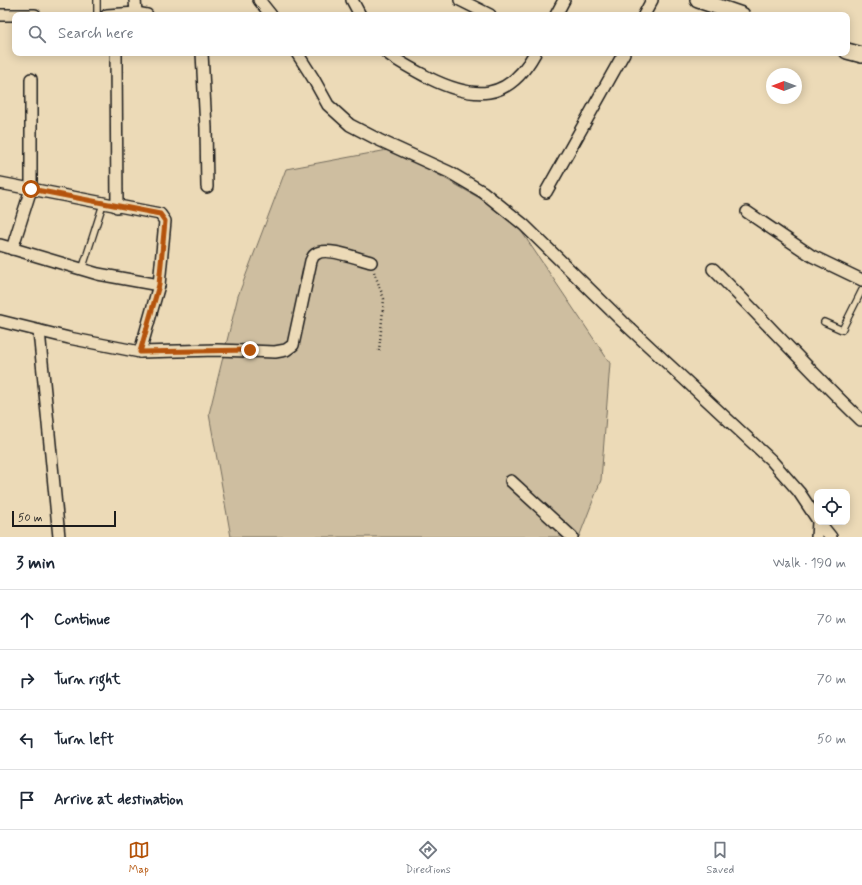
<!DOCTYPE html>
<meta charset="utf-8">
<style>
body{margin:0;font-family:Mynerve,sans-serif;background:#f6f6f7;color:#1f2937}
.controls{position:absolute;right:12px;bottom:12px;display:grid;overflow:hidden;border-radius:8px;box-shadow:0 2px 10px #0003}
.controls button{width:36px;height:36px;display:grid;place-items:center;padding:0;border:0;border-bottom:1px solid #e0e1e3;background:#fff;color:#1f2937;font:20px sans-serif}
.compass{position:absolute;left:766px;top:68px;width:36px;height:36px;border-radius:50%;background:#fff;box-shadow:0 2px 10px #0003;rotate:270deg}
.scale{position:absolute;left:12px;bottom:10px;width:104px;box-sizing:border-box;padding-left:4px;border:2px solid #1c1c1c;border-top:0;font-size:11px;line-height:14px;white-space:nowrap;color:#1c1c1c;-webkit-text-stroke:3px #ecdab7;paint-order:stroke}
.stop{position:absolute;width:12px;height:12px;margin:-9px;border:3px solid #b45309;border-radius:50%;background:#fff}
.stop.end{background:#b45309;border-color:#fff;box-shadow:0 1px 4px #0008}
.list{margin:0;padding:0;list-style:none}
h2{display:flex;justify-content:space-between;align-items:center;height:52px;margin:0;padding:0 16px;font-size:17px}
h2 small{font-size:13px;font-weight:400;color:#747a83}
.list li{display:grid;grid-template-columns:26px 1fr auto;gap:12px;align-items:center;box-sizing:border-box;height:60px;padding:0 16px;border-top:1px solid #e0e1e3}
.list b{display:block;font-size:15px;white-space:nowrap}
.list em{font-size:13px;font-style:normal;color:#747a83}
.icon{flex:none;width:22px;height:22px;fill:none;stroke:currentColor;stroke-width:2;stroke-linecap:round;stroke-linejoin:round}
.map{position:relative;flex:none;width:862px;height:537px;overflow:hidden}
.search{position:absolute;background:#fff;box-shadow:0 2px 10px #0003;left:12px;right:12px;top:12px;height:44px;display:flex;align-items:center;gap:10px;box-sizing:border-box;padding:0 14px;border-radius:8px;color:#747a83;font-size:15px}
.sheet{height:292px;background:#fff}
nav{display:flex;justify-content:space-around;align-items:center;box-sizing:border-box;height:56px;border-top:1px solid #e0e1e3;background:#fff;font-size:11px;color:#747a83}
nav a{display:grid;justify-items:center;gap:2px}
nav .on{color:#b45309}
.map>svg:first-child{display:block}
</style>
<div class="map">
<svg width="862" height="537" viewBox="0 0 862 537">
<rect width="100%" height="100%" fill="#ecdab7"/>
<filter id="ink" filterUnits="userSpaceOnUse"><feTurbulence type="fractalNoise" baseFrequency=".025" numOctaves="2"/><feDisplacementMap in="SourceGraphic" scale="8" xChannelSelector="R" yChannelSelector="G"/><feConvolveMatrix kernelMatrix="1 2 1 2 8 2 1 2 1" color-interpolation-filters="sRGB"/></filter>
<g filter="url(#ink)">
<!-- green -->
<path fill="#cebea0" stroke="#756d5e" d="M393,149L511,216L610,363L601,480L579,537H231L209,414L238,296L286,169Z"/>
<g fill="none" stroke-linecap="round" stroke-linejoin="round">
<!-- lane casing -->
<g stroke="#1c1c1c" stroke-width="8">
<g id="lane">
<path d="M97,0V15"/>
<path d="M82,270L103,204"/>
<path d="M824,322L842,330L862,290"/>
</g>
</g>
<!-- street casing -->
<g stroke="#1c1c1c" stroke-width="14">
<g id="street">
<path d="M135,0L136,13"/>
<path d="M259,0L271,15"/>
<path d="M352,0L360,15"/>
<path d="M460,0L490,15"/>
<path d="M0,15H35"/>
<path d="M107,15L136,13L147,15"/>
<path d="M556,15L564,0"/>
<path d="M644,15L652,0"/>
<path d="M116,53L117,207"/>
<path d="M202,53L206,128L207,187"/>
<path d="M297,53L313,78L328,105L350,125L379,140L449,172L483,192L524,225L623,322L771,460L799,492L817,519"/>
<path d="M387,53C400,63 414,70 429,78C474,100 508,102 535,53"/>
<path d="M0,183L160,214L165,221L159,285L140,352"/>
<path d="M546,192L624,53"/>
<path d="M747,212L812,256L862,280"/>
<path d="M0,245L98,274L159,285"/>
<path d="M12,249L31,189V79"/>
<path d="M713,269C763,319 810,371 861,420"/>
<path d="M0,321L69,338L140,352L217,350L275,352L286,350L293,345L311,261C312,259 313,255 316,254C326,246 359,259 371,262"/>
<path d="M39,331L59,537"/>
<path d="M511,481L572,537"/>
<path d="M819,522L831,537"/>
<path d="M817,537L818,522"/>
</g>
</g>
<!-- secondary casing -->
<g stroke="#1c1c1c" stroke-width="18">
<g id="secondary">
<path d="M698,0L742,15"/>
<path d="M847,51L862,55"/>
</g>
</g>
<!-- path -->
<path stroke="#1c1c1c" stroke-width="2.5" stroke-dasharray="1 3" stroke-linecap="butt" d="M374,272L384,299L379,351"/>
<!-- lane -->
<use href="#lane" stroke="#ecdab7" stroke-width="5.5"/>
<!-- street -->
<use href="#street" stroke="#ecdab7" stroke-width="11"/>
<!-- secondary -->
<use href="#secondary" stroke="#ecdab7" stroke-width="15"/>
</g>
</g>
<g fill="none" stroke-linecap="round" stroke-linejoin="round" filter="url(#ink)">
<!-- route -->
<path stroke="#b45309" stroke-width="5" d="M31,189L160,214L165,221L159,285L140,352L250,350"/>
</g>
</svg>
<div class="controls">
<button><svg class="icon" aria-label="locate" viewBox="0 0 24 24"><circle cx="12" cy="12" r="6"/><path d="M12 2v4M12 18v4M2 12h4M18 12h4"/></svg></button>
</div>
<svg class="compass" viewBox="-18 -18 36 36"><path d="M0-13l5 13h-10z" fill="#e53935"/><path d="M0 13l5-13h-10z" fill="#747a83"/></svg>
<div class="scale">50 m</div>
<div class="stop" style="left:31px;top:189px"></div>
<div class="stop end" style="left:250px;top:350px"></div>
<div class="search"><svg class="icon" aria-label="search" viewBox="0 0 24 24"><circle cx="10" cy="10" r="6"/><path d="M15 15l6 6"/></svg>Search here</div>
</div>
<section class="sheet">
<h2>3 min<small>Walk · 190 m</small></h2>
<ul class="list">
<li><svg class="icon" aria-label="ahead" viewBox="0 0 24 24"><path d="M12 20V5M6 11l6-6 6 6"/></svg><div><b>Continue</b></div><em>70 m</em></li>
<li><svg class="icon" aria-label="right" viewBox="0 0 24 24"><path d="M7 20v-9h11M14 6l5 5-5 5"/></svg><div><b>Turn right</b></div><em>70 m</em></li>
<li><svg class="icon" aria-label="left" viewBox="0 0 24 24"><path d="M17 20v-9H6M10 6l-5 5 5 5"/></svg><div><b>Turn left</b></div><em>50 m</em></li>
<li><svg class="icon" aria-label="arrive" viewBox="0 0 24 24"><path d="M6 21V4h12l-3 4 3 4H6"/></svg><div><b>Arrive at destination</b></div></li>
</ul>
</section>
<nav>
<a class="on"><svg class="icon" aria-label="map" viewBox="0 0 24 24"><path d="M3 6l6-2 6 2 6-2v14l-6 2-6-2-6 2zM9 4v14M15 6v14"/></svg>Map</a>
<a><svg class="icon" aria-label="directions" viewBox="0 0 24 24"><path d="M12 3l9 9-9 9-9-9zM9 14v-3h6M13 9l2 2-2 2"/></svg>Directions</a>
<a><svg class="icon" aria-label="saved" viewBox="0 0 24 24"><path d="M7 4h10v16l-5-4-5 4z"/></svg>Saved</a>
</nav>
